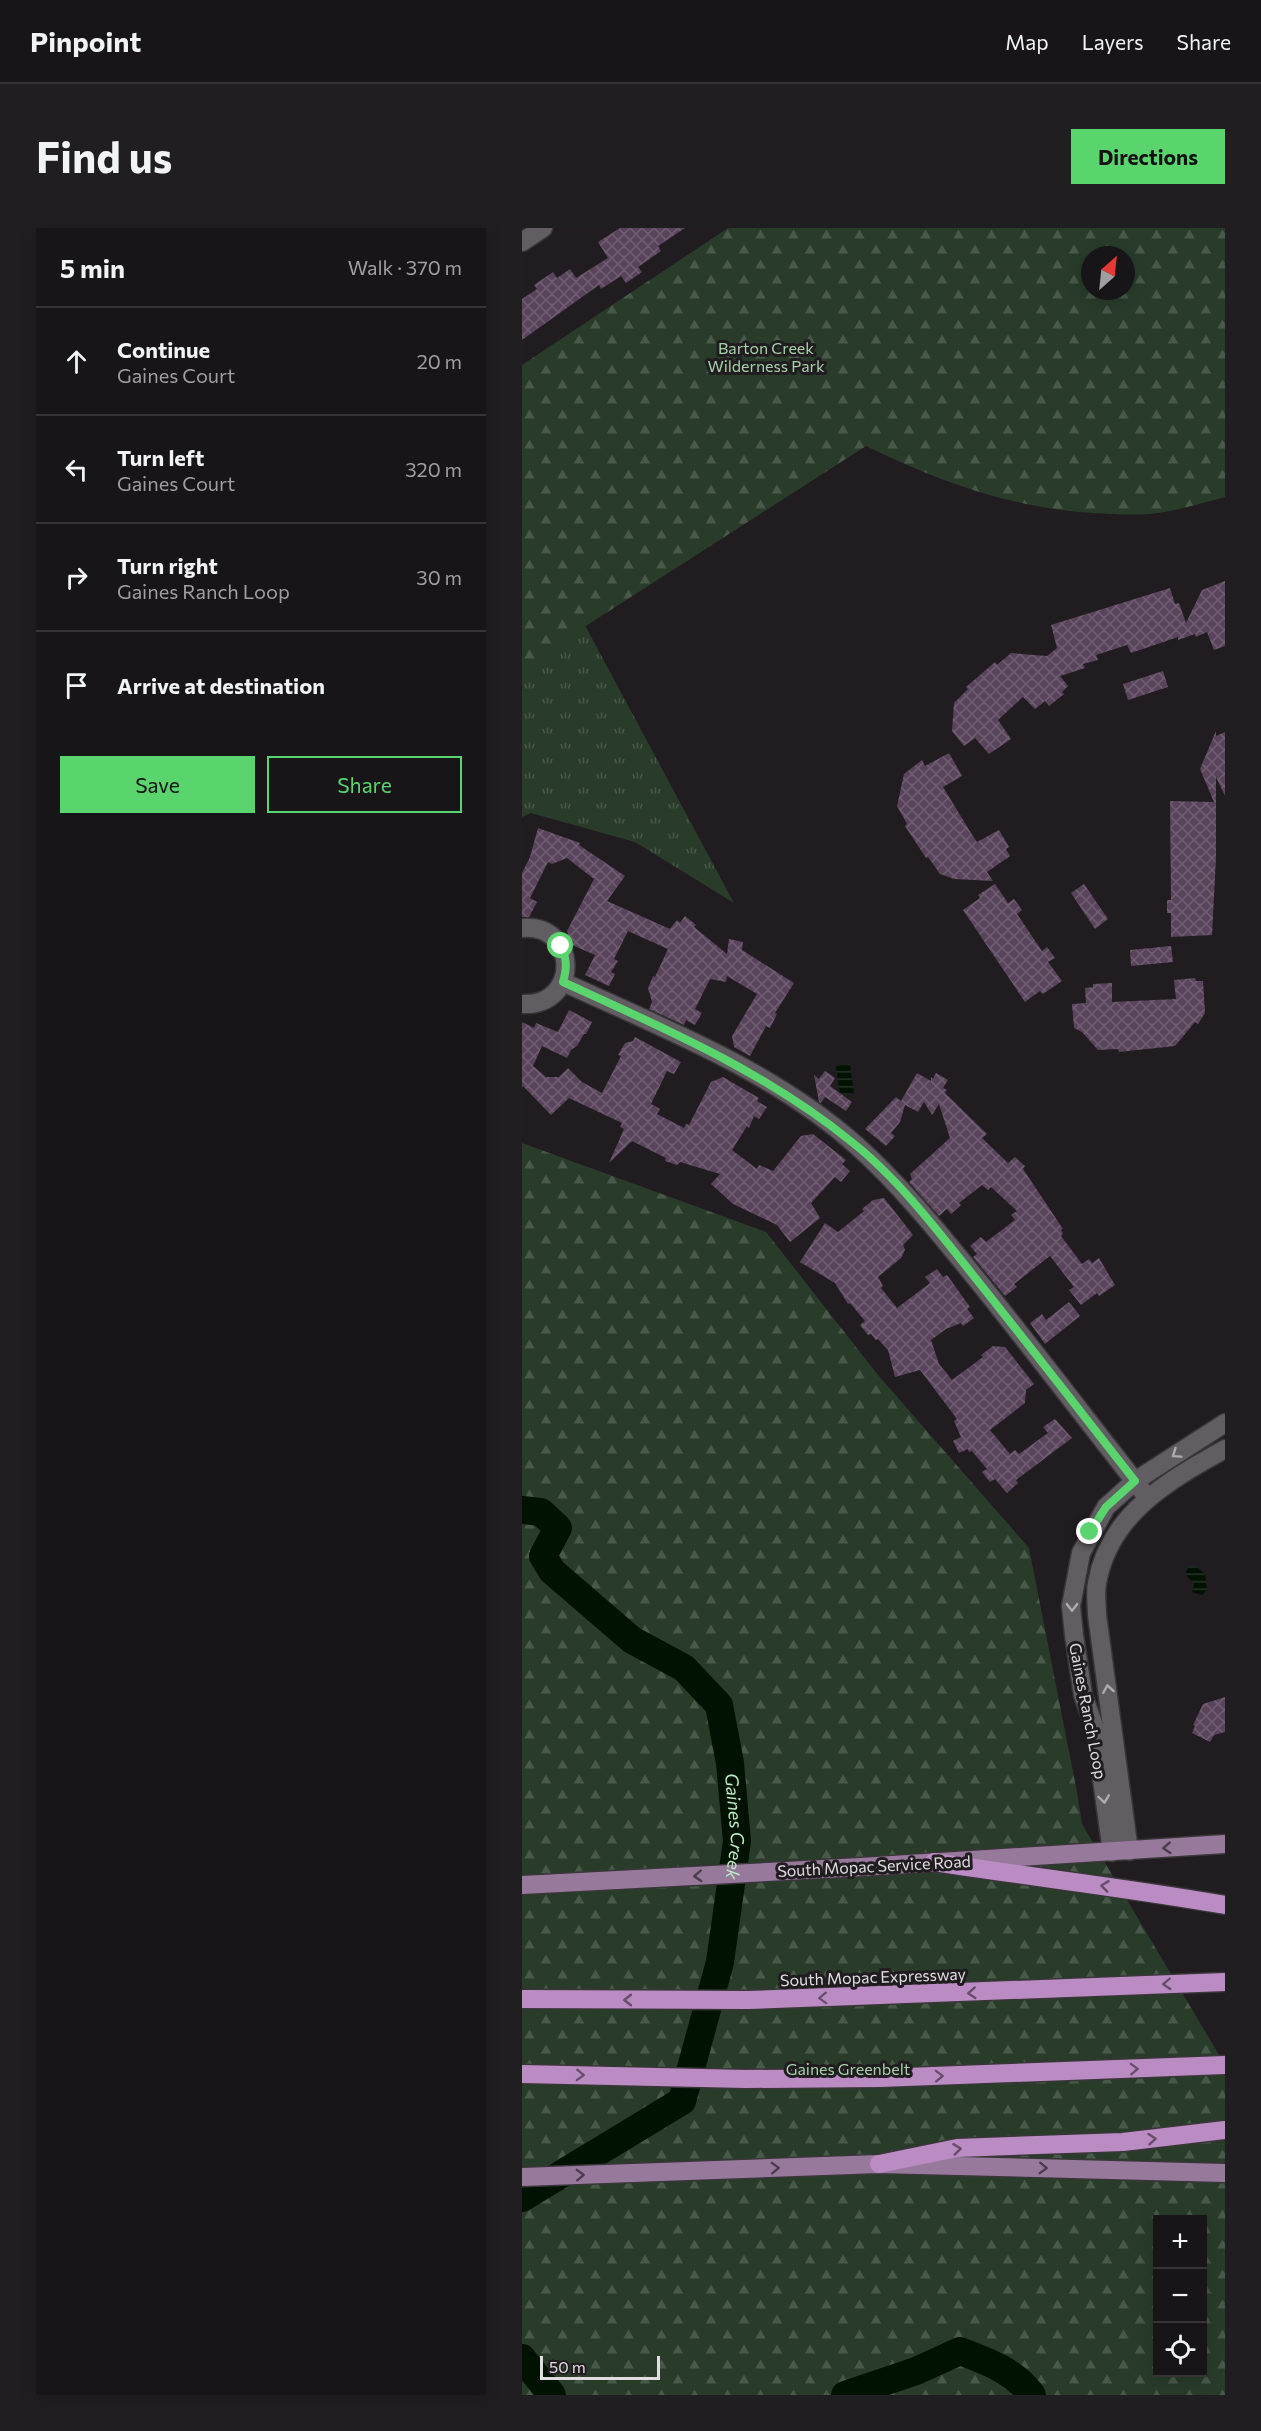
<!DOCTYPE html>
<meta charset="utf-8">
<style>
body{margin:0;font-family:Commissioner,sans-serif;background:#211e21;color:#f1f3f6}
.controls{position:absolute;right:18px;bottom:18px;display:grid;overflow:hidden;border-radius:0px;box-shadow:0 3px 15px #0003}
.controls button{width:54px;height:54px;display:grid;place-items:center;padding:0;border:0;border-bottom:2px solid #363437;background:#181518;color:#f1f3f6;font:30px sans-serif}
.compass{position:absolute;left:559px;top:18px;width:54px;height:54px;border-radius:50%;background:#181518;box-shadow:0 3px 15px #0003;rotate:27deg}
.scale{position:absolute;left:18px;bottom:15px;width:120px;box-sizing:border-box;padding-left:6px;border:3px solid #e0dde0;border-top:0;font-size:16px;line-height:21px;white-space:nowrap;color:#e0dde0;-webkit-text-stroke:4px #201c20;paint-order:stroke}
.stop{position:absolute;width:18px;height:18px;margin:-14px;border:4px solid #5ad56e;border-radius:50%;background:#fff}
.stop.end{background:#5ad56e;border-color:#fff;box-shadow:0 2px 6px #0008}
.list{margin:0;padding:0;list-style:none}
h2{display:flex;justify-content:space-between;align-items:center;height:78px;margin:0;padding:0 24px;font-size:26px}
h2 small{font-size:20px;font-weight:400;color:#9f9fa2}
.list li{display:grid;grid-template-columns:39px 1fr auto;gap:18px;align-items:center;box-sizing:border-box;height:108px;padding:0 24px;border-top:2px solid #363437}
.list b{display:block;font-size:22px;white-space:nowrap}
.list p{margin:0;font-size:20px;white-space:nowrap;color:#9f9fa2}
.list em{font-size:20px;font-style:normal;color:#9f9fa2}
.actions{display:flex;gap:12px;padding:18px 24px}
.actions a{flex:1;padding:14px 0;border:2px solid #5ad56e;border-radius:0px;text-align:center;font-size:21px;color:#5ad56e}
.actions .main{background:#5ad56e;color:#111}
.icon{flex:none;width:33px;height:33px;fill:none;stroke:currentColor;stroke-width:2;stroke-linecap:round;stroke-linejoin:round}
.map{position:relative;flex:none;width:703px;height:2167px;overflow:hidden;border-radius:0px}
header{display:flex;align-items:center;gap:36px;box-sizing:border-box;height:84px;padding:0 30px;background:#181518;border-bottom:2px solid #363437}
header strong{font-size:28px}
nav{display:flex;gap:33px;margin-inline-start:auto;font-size:21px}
.intro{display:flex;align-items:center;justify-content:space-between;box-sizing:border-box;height:144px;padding:0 36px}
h1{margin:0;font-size:42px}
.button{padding:15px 27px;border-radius:0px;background:#5ad56e;color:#111;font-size:21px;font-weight:700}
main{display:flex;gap:36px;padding:0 36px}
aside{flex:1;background:#181518;border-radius:0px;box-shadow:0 3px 15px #0003}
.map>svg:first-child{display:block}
</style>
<header>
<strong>Pinpoint</strong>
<nav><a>Map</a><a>Layers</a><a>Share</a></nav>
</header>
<div class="intro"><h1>Find us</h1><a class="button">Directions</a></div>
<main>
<aside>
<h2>5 min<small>Walk · 370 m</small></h2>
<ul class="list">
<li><svg class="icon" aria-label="ahead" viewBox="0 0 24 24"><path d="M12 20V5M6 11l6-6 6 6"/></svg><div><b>Continue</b><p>Gaines Court</p></div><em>20 m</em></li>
<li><svg class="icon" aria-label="left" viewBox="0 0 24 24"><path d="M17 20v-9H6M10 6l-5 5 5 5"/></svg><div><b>Turn left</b><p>Gaines Court</p></div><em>320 m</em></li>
<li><svg class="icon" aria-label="right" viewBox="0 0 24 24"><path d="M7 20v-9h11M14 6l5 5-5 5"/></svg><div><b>Turn right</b><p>Gaines Ranch Loop</p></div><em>30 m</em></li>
<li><svg class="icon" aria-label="arrive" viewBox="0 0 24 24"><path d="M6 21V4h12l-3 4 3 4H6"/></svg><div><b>Arrive at destination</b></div></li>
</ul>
<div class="actions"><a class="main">Save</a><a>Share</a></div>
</aside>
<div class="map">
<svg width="703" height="2167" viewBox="0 0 703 2167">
<defs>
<pattern id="grass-tufts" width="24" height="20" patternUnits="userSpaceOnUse" patternTransform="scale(1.5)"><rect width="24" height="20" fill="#293c2a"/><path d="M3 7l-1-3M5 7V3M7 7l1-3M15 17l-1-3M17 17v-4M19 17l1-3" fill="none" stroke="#485849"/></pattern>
<pattern id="forest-firs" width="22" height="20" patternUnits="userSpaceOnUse" patternTransform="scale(1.5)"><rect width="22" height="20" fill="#293c2a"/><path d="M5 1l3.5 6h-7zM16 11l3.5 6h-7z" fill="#485849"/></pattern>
<pattern id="water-rules" width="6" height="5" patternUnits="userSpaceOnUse" patternTransform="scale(1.5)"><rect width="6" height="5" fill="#011203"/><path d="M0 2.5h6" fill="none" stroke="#263427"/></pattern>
<pattern id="building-cross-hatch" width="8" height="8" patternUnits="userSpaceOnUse" patternTransform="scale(1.5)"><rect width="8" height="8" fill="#59445c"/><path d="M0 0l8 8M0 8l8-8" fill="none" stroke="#715f73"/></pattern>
</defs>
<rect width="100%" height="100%" fill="#201c20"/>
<!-- grass -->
<path fill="url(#grass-tufts)" d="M0,280L212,675L113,614L9,585L0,589Z"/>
<!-- forest -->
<g fill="url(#forest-firs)" fill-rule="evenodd">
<path d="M206,0H703V269C681,275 658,282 636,285C615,288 592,286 572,285C488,280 418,254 344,218L0,439V137ZM568,27H604V63H568Z"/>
<path d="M0,915L244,1004L356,1147L507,1320L555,1564L560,1596L703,1837V2167H0ZM636,1992H680V2144H636Z"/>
</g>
<!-- water -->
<g fill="url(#water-rules)">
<path d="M328,836L332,865L318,867L314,838Z"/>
<path d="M667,1338L675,1339L683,1346L685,1362L680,1367L670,1364L672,1356L663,1346Z"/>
</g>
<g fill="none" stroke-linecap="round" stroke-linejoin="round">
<!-- river -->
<g stroke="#011203" stroke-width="28">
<path id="s1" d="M0,1282L19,1284L36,1300L21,1328L30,1343L110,1412L162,1440L197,1477L208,1535L215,1613L198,1734L160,1873L0,1970"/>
<path d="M0,2130L30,2167"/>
<path d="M323,2167L394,2143L438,2123C466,2134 491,2142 510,2167"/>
</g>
</g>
<!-- building -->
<g fill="url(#building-cross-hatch)">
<path d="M98,0H163L136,18L139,23L116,39L120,44L104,55L99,48L79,61L77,57L0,112V71L15,61L12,57L31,44L35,50L48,41L54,50L86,30L76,14Z"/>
<path d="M703,353V418L692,422L685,404L674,409L673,406L656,412V409L609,425L605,417L574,427L576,432L561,436L563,440L538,448L546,458L540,464L542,466L527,478L523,473L513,481L501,469L476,492L489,511L467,526L453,510L442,518L430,503L432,475L446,461L444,459L473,434L475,437L489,425L525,428L535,420L529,397L648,360L653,376L657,375L664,395L680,362Z"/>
<path d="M641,443L646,459L606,472L601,456Z"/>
<path d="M694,503V508L703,504V568L694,549V629L690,707L649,709V685H645V672H649L648,573L692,574L678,541Z"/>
<path d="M427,525L440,548L421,559L449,605L455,614L477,602L487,619L484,621L488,628L465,644L471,653L432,651L418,646L406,629L404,630L383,598L385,596L375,578L382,546L400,532L403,538Z"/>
<path d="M16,600L58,615L57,617L103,648L85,673L148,701L155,692L158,695L163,688L174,697L172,699L205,726L207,711L221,714L220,722L272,755L253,785L255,786L248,800L244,798L228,828L212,819L210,808L235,766L205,748L204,754L188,751L173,781L180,785L173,797L164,792L162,797L127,781L130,774L126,760L131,748L133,749L146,721L128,713L106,703L92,731L96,733L89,744L93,746L87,758L63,747L73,727L50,717L45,703L72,651L45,630L30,636L26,634L8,670L15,674L7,689H0V645L8,629Z"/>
<path d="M473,656L486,675L492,671L500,682L495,686L520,723L525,719L533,730L526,734L540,753L521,766L518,763L503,774L441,682L458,670L456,667Z"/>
<path d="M562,656L586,691L573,701L549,665Z"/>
<path d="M649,718L651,734L609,738L608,722Z"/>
<path d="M673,750L674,753H681L683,785L676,796L673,794L653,818L597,824L596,821L576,822L560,804L552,800L550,776L564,775L563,760L571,759V756L590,755V774L654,771L652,752Z"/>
<path d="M47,782L70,794L64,806H62L55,818L49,822L45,830L20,818L11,838L24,849H37L46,840L60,854L80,865L99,828L96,827L103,815L111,813L113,809L159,834L152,846L145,843L129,876L138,881L135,886L162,900L164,896L167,897L189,854L201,849L237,870L235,873L245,879L237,891L232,888L227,900L225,898L210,922L235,941L237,937L251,943L279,908L291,906L324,932L320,936L328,943L319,954L313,949L289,975L298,990L268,1014L255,997L211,976L189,956L198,946L158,934L155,937L143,933L144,930L110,913L87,935L102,901L98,899L100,895L47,870L29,887L1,858L0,860V794L12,800L14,795L36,804Z"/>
<path d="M303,843L313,850L308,858L330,874L324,883L303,869L299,875L297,874L292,847L297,851Z"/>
<path d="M395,845L409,853V849L411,851L414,845L426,852L421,860L425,862L423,865L465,906L460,910L486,935L493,929L503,938L501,941L541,1001L539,1002L541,1005L539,1008L560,1036L567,1031L570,1035L577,1030L593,1057L577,1068L575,1065L559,1077L547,1062L552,1059L528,1028L492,1056L495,1059L483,1068L451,1029L455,1026L448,1018L459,1009L464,1014L493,992L489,987L495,983L469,959L466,962L460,957L437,975L439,977L429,986L425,981L417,988L387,954L390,951L388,946L428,910L417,876L410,887L402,874L396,884L383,877L378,894L369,905L373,908L364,918L343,901L374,869L379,873Z"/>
<path d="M362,970L391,1007L381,1017L383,1022L379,1030L356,1049L361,1058L359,1060L375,1080L408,1055L403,1049L415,1041L421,1049L425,1047L448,1079L445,1081L452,1090L441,1098L439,1095L424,1101L409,1112L417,1136L430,1152L461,1129L459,1127L471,1118L483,1119L512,1156L504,1162L503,1175L468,1202L488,1226L493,1222L497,1226L526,1205L521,1199L533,1191L550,1210L494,1252L496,1255L485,1265L473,1251L468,1254L460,1244L465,1241L450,1223L447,1224L446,1221L437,1225L431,1213L439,1209L432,1193L435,1191L398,1142L373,1149L366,1122L356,1111L354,1112L349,1106L346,1107L338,1097L343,1093L328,1075L326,1076L313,1055L278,1034L303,995L316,1004L342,983L340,981L351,972Z"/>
<path d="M547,1074L558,1088L523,1116L508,1095L520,1086L524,1092Z"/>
<path d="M703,1469V1504L692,1507L688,1514L670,1505L673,1498L671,1497L681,1476Z"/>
</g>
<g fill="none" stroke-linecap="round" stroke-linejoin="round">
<!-- minor casing -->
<g stroke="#393639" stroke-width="21">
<g id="minor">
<path d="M0,14L21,0"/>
<path d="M0,700C57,695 59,779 0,776"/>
<path d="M41,754C141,800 251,843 334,917C381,959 421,1010 461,1059C517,1129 571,1200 626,1270"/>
<path d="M607,1623L575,1387C575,1377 573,1365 575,1355C587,1286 647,1252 703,1221"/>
<path d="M590,1624L573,1501L561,1467L552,1407L549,1378L559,1325L584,1279L613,1253L703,1195"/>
</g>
</g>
<!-- major casing -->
<g stroke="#393639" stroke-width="21">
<g id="major">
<path d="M0,1657L339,1639L703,1616"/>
<path d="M0,1949L357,1936L703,1945"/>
</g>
</g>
<!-- highway casing -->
<g stroke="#393639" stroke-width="21">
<g id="highway">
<path d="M412,1634C509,1649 606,1660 703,1677"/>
<path d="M0,1771L226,1772L703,1754"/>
<path d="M0,1846L224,1851L358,1850L703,1837"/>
<path d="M357,1936L435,1920L601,1914L703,1902"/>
</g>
</g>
<!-- minor -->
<use href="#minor" stroke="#625d62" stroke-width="18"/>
<!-- major -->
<use href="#major" stroke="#97799c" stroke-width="18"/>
<!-- highway -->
<use href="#highway" stroke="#bb8cc3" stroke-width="18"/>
</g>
<!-- one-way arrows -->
<defs><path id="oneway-chevron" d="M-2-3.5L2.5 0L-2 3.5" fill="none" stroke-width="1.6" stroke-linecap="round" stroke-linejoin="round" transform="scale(1.5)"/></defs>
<g stroke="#aeaaae">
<use href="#oneway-chevron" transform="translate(654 1226) rotate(146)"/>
<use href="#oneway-chevron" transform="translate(550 1379) rotate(90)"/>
<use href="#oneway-chevron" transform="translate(586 1461) rotate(-99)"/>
<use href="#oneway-chevron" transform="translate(582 1571) rotate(82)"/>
</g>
<g stroke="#4a3d4b">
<use href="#oneway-chevron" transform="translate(645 1620) rotate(176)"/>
<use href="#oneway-chevron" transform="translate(176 1648) rotate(177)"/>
<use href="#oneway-chevron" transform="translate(253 1940) rotate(-2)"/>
<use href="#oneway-chevron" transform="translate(521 1940) rotate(2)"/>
<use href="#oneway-chevron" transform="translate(58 1947) rotate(-2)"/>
</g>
<g stroke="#664e69">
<use href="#oneway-chevron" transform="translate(583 1658) rotate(-173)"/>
<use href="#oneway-chevron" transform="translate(645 1756) rotate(177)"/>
<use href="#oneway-chevron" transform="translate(450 1765) rotate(177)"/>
<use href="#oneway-chevron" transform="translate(301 1770) rotate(178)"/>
<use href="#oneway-chevron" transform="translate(106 1772) rotate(-180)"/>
<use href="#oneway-chevron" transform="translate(612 1841) rotate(-2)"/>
<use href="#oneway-chevron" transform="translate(58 1847) rotate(2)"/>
<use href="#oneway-chevron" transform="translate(417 1848) rotate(-2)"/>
<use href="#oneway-chevron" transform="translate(630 1911) rotate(-5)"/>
<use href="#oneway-chevron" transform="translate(435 1921) rotate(-7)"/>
</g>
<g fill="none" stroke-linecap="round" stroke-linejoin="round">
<!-- route -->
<path stroke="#5ad56e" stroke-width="8" d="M39,718C45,731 45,740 41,754C142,800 244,844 331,915C374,949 413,999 447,1042C503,1112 558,1183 613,1253L584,1279L568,1304"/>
</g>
<g text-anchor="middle" stroke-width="6" stroke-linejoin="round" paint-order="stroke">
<!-- park labels -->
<g font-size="16" fill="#a5d3a8" stroke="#201c20">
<text x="244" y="126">Barton Creek<tspan x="244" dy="18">Wilderness Park</tspan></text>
<text x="326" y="1847">Gaines Greenbelt</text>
</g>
<!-- street labels -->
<g font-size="16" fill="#e0dde0" stroke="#201c20">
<text transform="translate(566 1483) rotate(79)" y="6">Gaines Ranch Loop</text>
<text transform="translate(352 1638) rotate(-3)" y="6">South Mopac Service Road</text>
<text transform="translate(351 1749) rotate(-2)" y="6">South Mopac Expressway</text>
</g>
<!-- water labels -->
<g font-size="18" font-style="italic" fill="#beecc1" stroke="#201c20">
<text dy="6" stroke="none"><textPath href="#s1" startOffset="430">Gaines Creek</textPath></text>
</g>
</g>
</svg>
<div class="controls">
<button>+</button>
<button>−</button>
<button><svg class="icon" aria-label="locate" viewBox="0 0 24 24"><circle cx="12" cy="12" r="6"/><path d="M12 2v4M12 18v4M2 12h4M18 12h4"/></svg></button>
</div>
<svg class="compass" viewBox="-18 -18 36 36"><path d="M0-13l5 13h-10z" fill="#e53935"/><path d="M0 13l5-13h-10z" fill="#9f9fa2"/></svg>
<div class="scale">50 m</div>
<div class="stop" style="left:39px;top:718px"></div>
<div class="stop end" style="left:568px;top:1304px"></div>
</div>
</main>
